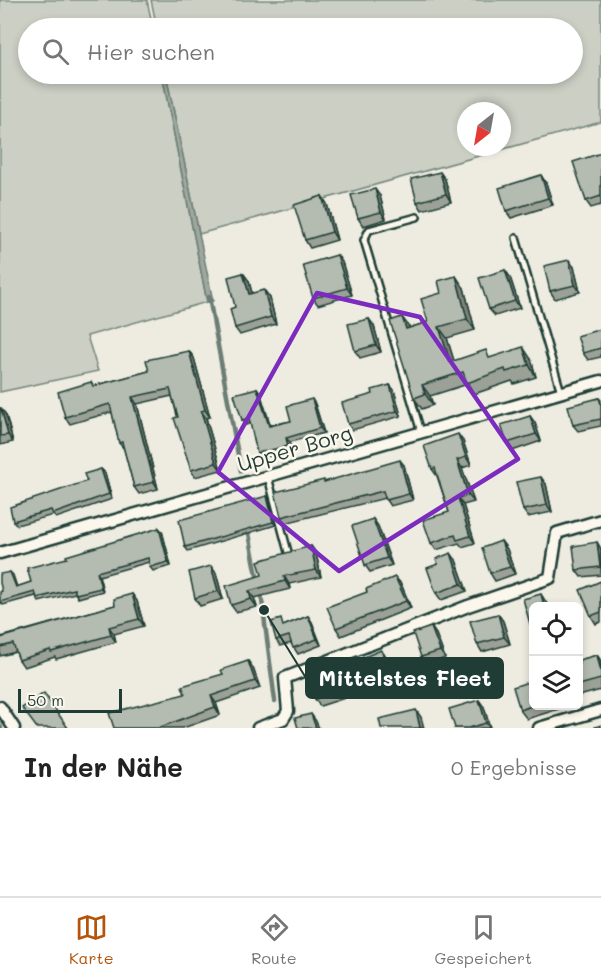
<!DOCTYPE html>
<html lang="de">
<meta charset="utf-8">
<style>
body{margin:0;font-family:Mali,sans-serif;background:#f2f2f2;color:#222}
.controls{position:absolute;right:18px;bottom:18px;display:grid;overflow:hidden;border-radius:9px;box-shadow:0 3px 9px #0003}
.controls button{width:54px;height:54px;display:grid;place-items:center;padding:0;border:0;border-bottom:2px solid #e0e0e0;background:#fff;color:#222;font:30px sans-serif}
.compass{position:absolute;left:457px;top:102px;width:54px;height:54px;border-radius:50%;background:#fff;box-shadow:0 3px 9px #0003;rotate:211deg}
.scale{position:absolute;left:18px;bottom:15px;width:104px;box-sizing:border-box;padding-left:6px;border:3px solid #1f3d34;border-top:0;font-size:16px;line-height:21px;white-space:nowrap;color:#1f3d34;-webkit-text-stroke:4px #fbf7ec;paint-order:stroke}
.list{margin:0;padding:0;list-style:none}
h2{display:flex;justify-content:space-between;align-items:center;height:78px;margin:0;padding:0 24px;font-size:26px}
h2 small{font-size:20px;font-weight:400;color:#767676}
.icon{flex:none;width:33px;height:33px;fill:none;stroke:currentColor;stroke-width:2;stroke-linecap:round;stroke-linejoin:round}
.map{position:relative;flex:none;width:601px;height:728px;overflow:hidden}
.search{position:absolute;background:#fff;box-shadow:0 3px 9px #0003;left:18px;right:18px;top:18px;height:66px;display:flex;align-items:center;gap:15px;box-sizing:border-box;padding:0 21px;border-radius:33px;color:#767676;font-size:22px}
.sheet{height:168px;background:#fff}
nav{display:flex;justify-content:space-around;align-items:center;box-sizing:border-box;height:84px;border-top:2px solid #e0e0e0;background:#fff;font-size:16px;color:#767676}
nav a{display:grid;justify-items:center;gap:3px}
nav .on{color:#b45309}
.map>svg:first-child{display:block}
</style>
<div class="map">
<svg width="601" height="728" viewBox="0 0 601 728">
<rect width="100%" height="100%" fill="#eeece1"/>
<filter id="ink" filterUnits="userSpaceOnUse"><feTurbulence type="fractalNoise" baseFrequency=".0167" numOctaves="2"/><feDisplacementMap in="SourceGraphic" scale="12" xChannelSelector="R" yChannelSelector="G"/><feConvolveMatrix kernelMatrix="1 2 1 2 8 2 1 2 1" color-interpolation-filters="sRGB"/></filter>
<g filter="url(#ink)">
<!-- green -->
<g fill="#cbcfc4" stroke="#75867c" stroke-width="1.5" fill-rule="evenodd">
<path d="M0,0H147L153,28H28V74H162L207,302L87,336L98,371L0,392Z"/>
<path d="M151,0H601V122L199,234L166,74H572V28H157ZM466,111H502V147H466Z"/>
</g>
<!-- water -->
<path fill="#9fa89f" stroke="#6c7d74" stroke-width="1.5" d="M162,74H166L213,301L207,302Z"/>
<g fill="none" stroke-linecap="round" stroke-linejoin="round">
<!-- stream -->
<g stroke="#6c7d74" stroke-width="4.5">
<path d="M209,297L241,471"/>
<path d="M248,528L258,581"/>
<path d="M261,593L275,701"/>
<path d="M0,726L1,728"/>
</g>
<!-- lane casing -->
<g stroke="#1f3d34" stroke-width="10">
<g id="lane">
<path d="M417,217L369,230L364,240L421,432"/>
<path d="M516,238L561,392"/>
<path d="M268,477L288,552"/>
</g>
</g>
<!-- street casing -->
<g stroke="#1f3d34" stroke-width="15">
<g id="street">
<path d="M0,553L601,381"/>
<path d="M0,707L14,728"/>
<path d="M258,728L283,719L288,711L285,678L468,606L550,578L557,533L601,520"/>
<path d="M539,728L601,710"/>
</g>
</g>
<!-- lane -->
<use href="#lane" stroke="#fbf7ec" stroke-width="5"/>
<!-- street -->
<use href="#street" stroke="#fbf7ec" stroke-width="10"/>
</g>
<!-- wall -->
<g fill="#9ba197" stroke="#1f3d34" stroke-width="1.5">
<path d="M601,153V205L591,208L586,201Z"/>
<path d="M445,179L451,202L422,210L417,202Z"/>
<path d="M546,183L553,205L511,218L506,211Z"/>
<path d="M322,196L327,204L337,240L310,248L305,240Z"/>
<path d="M380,196L386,219L363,226L358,218Z"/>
<path d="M337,255L342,262L352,295L318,305L313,298Z"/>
<path d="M574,267L580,292L555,299L550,291Z"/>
<path d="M505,270L510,277L520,308L495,316L489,309Z"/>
<path d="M243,273L249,281L252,294L264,290L270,298L276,324L240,335L235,328V307Z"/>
<path d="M464,288L475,330L447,338L454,361L491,358L531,359L536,377L514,384L512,381L474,394L468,384L430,396L433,405L422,409L414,398L409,328L428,322Z"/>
<path d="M369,319L374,326L381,352L360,358L355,351Z"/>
<path d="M601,329V357L588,360L583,353Z"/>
<path d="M189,351L194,358L210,417L206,418L221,470L195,477L191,470L172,396L137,404L158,489L139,494L134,487L124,449L119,443L112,412L70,424L65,417L94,386L149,371Z"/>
<path d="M390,385L394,390L401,416L352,430L348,424L373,394Z"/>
<path d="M257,388L260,392L270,425L291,421L315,404L324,433L290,442L291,451L261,458L257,453L251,423L246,425L242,420Z"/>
<path d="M599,398L601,400V426L578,431L573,425Z"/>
<path d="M0,408H1L6,415L13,442L0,445Z"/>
<path d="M530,416L535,423L541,441L512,451L507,443Z"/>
<path d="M463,441L471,465L462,468L474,502L463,505L475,543L462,547L459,543L436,550L431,543L449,512L437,476L432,469Z"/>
<path d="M404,465L413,500L390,506L386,500L385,498L285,523L281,517L325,482Z"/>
<path d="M101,469L105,473L112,499L56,518L53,515L17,525L13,521L87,481Z"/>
<path d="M546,484L552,512L528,517L523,510Z"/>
<path d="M267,496L269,500L276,525L188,551L185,547Z"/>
<path d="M373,519L378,526L392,565L370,572L365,565Z"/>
<path d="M162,531L171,566L153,571L150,567L149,562L99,576L103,591L78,598L75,593L39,602L36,596L3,605L0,601L2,591L10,572L13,575L17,587L31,582L67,558Z"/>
<path d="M501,541L507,549L515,574L495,581L490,573Z"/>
<path d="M597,542L601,549V575L581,577L576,570Z"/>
<path d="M311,546L316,553L321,577L289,584L290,589L254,598L257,607L236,612L231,605L262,575Z"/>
<path d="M456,560L467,591L441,600L436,593Z"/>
<path d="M216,573L223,599L200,606L195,598Z"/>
<path d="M395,577L401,584L411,608L341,636L336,628L367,592Z"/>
<path d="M601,581V622L596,624L591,616Z"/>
<path d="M132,594L137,601L144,626L114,634L116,642L56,659L55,657L24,667L19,660L16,652L0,656V634L1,637L115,605Z"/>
<path d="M498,614L503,621L510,644L482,652L477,644Z"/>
<path d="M308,616L312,622L321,645L298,654L291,643L280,646L276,640L285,625Z"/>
<path d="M431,627L436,634L445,658L426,665L421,657Z"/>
<path d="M381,650L386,657L396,682L377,690L372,683Z"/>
<path d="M597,655L601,661V690L579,696V660Z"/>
<path d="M491,659L496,666L500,679L473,687L468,680Z"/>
<path d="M248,661L253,668L260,688L216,703L220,715L183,728H114L185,694Z"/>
<path d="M338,675L345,698L320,706L315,699Z"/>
<path d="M534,705H561L562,708L527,719L520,710Z"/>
<path d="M484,707L490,728H455Z"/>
</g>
<!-- shaded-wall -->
<g fill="#7e837b" stroke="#1f3d34" stroke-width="1.5">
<path d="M440,172L445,179L451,202L446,194Z"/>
<path d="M541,175L546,183L553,205L548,198Z"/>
<path d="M375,189L380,196L386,219L381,212Z"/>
<path d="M322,196L327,204L337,240L332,232Z"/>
<path d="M337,255L342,262L352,295L347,288Z"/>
<path d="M569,260L574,267L580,292L575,285Z"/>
<path d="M505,270L510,277L520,308L515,301Z"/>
<path d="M243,273L249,281L254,302L249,294Z"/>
<path d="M456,276L464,288L475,330L467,319Z"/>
<path d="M264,290L270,298L276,324L271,317Z"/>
<path d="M402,317L410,328L406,329Z"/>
<path d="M369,319L374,326L381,352L376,345Z"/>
<path d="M439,327L447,338L458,374L450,362Z"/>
<path d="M523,347L531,359L536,377L529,365Z"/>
<path d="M189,351L194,358L210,417L205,410Z"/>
<path d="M390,385L394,390L401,416L397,411Z"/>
<path d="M422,385L430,396L433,405L425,394Z"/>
<path d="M257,388L260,392L272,430L269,426Z"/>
<path d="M132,397L137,404L158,489L154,482Z"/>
<path d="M312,399L315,404L324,433L320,428Z"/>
<path d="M1,408L6,415L13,442L8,435Z"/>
<path d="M201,411L206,418L221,470L216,463Z"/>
<path d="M530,416L535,423L541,441L536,434Z"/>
<path d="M458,434L463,441L471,465L466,457Z"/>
<path d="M286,438L290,442L291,451L288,446Z"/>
<path d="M400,460L404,465L413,500L409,494Z"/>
<path d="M457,460L462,468L474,502L468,495Z"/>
<path d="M101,469L105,473L112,499L109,494Z"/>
<path d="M541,477L546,484L552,512L547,505Z"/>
<path d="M267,496L269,500L276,525L273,522Z"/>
<path d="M458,498L463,505L475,543L470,536Z"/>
<path d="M373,519L378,526L392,565L387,558Z"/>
<path d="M159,528L162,531L171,566L168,562Z"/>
<path d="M501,541L507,549L515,574L510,567Z"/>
<path d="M597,542L601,549V568L600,567Z"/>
<path d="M311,546L316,553L321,577L316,570Z"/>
<path d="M451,553L456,560L467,591L461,584Z"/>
<path d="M211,566L216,573L223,599L218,591Z"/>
<path d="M97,572L99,576L103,591L101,588Z"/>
<path d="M284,576L289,584L290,589L285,581Z"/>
<path d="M395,577L401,584L411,608L406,601Z"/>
<path d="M249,591L254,598L257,607L251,599Z"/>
<path d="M132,594L137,601L144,626L139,619Z"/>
<path d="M541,594L546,602L548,606H544Z"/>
<path d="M498,614L503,621L510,644L504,637Z"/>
<path d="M308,616L312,622L321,645L317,639Z"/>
<path d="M109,627L114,634L116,642L111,635Z"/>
<path d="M431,627L436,634L445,658L440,651Z"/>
<path d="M381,650L386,657L396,682L391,675Z"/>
<path d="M597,655L601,661V672Z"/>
<path d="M491,659L496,666L500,679L495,671Z"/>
<path d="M248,661L253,668L260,688L255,681Z"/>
<path d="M333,668L338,675L345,698L340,691Z"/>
<path d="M211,696L216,703L220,715L215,707Z"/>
<path d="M479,700L484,707L490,728L486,723Z"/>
<path d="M416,710L421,717L424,728H420Z"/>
<path d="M311,714L316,721L319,728H316Z"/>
</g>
<!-- building -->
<g fill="#b4bbb0" stroke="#1f3d34" stroke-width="1.5">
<path d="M601,153V196L586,201L573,162Z"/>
<path d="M440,172L446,194L417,202L411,179Z"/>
<path d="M541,175L548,198L506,211L499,188Z"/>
<path d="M375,189L381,212L358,218L351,195Z"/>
<path d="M322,196L332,232L305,240L294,205Z"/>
<path d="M337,255L347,288L313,298L303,265Z"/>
<path d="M569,260L575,285L550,291L544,266Z"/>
<path d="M505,270L515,301L489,309L479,278Z"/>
<path d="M243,273L249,294L264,290L271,317L235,328L230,309L235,307L228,277Z"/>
<path d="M456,276L467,319L439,327L450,362L486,350L489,358L523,347L529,365L506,372L505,369L467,383L463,372L422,385L425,394L414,398L390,321L402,317L406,329L428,322L421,299L441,293L438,281Z"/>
<path d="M369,319L376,345L355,351L348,324Z"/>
<path d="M601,329V348L583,353L577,336Z"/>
<path d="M189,351L205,410L201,411L216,463L191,470L174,418L178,417L170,389L132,397L154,482L134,487L122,442L119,443L110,404L65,417L58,392L91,382L93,386L149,371L146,360Z"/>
<path d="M390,385L397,411L348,424L342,403L373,394L372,390Z"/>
<path d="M257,388L269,426L291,421L287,406L312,399L320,428L286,438L288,446L257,453L249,418L242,420L234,394Z"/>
<path d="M599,398L601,404V419L573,425L568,406Z"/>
<path d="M0,408H1L8,435L0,436Z"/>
<path d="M530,416L536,434L507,443L501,425Z"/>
<path d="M458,434L466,457L457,460L468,495L458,498L470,536L457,540L455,535L431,543L423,520L449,512L435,468L432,469L424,446Z"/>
<path d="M400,460L409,494L386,500L383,491L281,517L275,492L324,480V482Z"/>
<path d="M101,469L109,494L53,514L51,510L13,521L10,507L87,481L84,474Z"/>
<path d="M541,477L547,505L523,510L516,482Z"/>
<path d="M267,496L273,522L185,547L179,520Z"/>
<path d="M373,519L387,558L365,565L352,526Z"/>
<path d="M159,528L168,562L150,567L148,558L97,572L101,588L76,594L74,589L37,598L35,592L0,602V592L2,591L0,583V574L10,572L16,587L31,582L27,568L67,558L66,556Z"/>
<path d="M501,541L510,567L490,573L482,548Z"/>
<path d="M597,542L600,567L576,570L573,546Z"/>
<path d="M311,546L316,570L284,576L285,581L249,591L251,599L231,605L226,586L262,575L258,561Z"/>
<path d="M451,553L461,584L436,593L427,568L438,564L436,559Z"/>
<path d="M211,566L218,591L195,598L189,572Z"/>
<path d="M395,577L406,601L336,628L327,607L367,592L366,589Z"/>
<path d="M601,581V612L591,616L580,590Z"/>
<path d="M132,594L139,619L109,627L111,635L51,652L50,650L19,660L13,644L0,647V638L115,605L114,599Z"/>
<path d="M541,594L544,606H534V623L530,624L523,599Z"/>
<path d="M498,614L504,637L477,644L470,621Z"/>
<path d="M308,616L317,639L293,648L289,636L276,640L271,622L281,619L283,626Z"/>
<path d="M431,627L440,651L421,657L413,633Z"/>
<path d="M381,650L391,675L372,683L362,658Z"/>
<path d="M597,655L601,672V679L579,685V660Z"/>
<path d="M248,661L255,681L211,696L215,707L158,728H114L109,713L185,694L182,686L223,674L221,670Z"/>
<path d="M333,668L340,691L315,699L308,676Z"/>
<path d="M534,680V705L520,710L513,687Z"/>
<path d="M44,693L68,728H37L22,708Z"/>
<path d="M479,700L486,723L469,728H455L449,709Z"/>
<path d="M416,710L420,728H381L379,719Z"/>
<path d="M311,714L316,728H298L295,718Z"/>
<path d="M601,725V728H595V727Z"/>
</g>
</g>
<!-- marked area -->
<path fill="none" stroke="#7b2cbf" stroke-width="4.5" stroke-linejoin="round" d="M317,293L420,317L518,459L339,571L218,472Z"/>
<g text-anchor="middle" stroke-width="5" stroke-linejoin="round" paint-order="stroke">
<!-- street labels -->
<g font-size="21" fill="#1f3d34" stroke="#fbf7ec">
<text transform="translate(295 449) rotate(-16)" y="7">Upper Borg</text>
</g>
</g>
<!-- callouts -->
<path fill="none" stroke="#1f3d34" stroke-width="2" d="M264 610L306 678"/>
<circle fill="#1f3d34" stroke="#fbf7ec" stroke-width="2" cx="264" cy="610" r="6"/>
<rect fill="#1f3d34" stroke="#1f3d34" stroke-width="2" x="306" y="658" width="197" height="40" rx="6"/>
<g font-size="22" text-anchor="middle" font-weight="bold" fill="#fff">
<text x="405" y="686">Mittelstes Fleet</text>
</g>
</svg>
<div class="controls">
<button><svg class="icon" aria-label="locate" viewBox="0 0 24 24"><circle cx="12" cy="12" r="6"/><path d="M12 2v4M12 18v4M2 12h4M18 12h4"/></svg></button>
<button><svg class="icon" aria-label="layers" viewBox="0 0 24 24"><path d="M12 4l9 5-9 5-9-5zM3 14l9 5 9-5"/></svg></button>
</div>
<svg class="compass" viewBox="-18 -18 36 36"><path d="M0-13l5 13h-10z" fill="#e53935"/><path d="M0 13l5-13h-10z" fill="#767676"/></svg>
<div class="scale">50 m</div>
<div class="search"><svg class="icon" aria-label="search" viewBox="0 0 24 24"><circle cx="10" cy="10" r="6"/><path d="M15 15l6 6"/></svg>Hier suchen</div>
</div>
<section class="sheet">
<h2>In der Nähe<small>0 Ergebnisse</small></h2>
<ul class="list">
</ul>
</section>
<nav>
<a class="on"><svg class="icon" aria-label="map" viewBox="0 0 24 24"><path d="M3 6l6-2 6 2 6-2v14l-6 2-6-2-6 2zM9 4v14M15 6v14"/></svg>Karte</a>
<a><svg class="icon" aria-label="directions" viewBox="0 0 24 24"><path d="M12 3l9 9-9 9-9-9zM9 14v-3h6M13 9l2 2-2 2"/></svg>Route</a>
<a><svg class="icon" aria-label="saved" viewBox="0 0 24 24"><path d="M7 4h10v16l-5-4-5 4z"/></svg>Gespeichert</a>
</nav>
